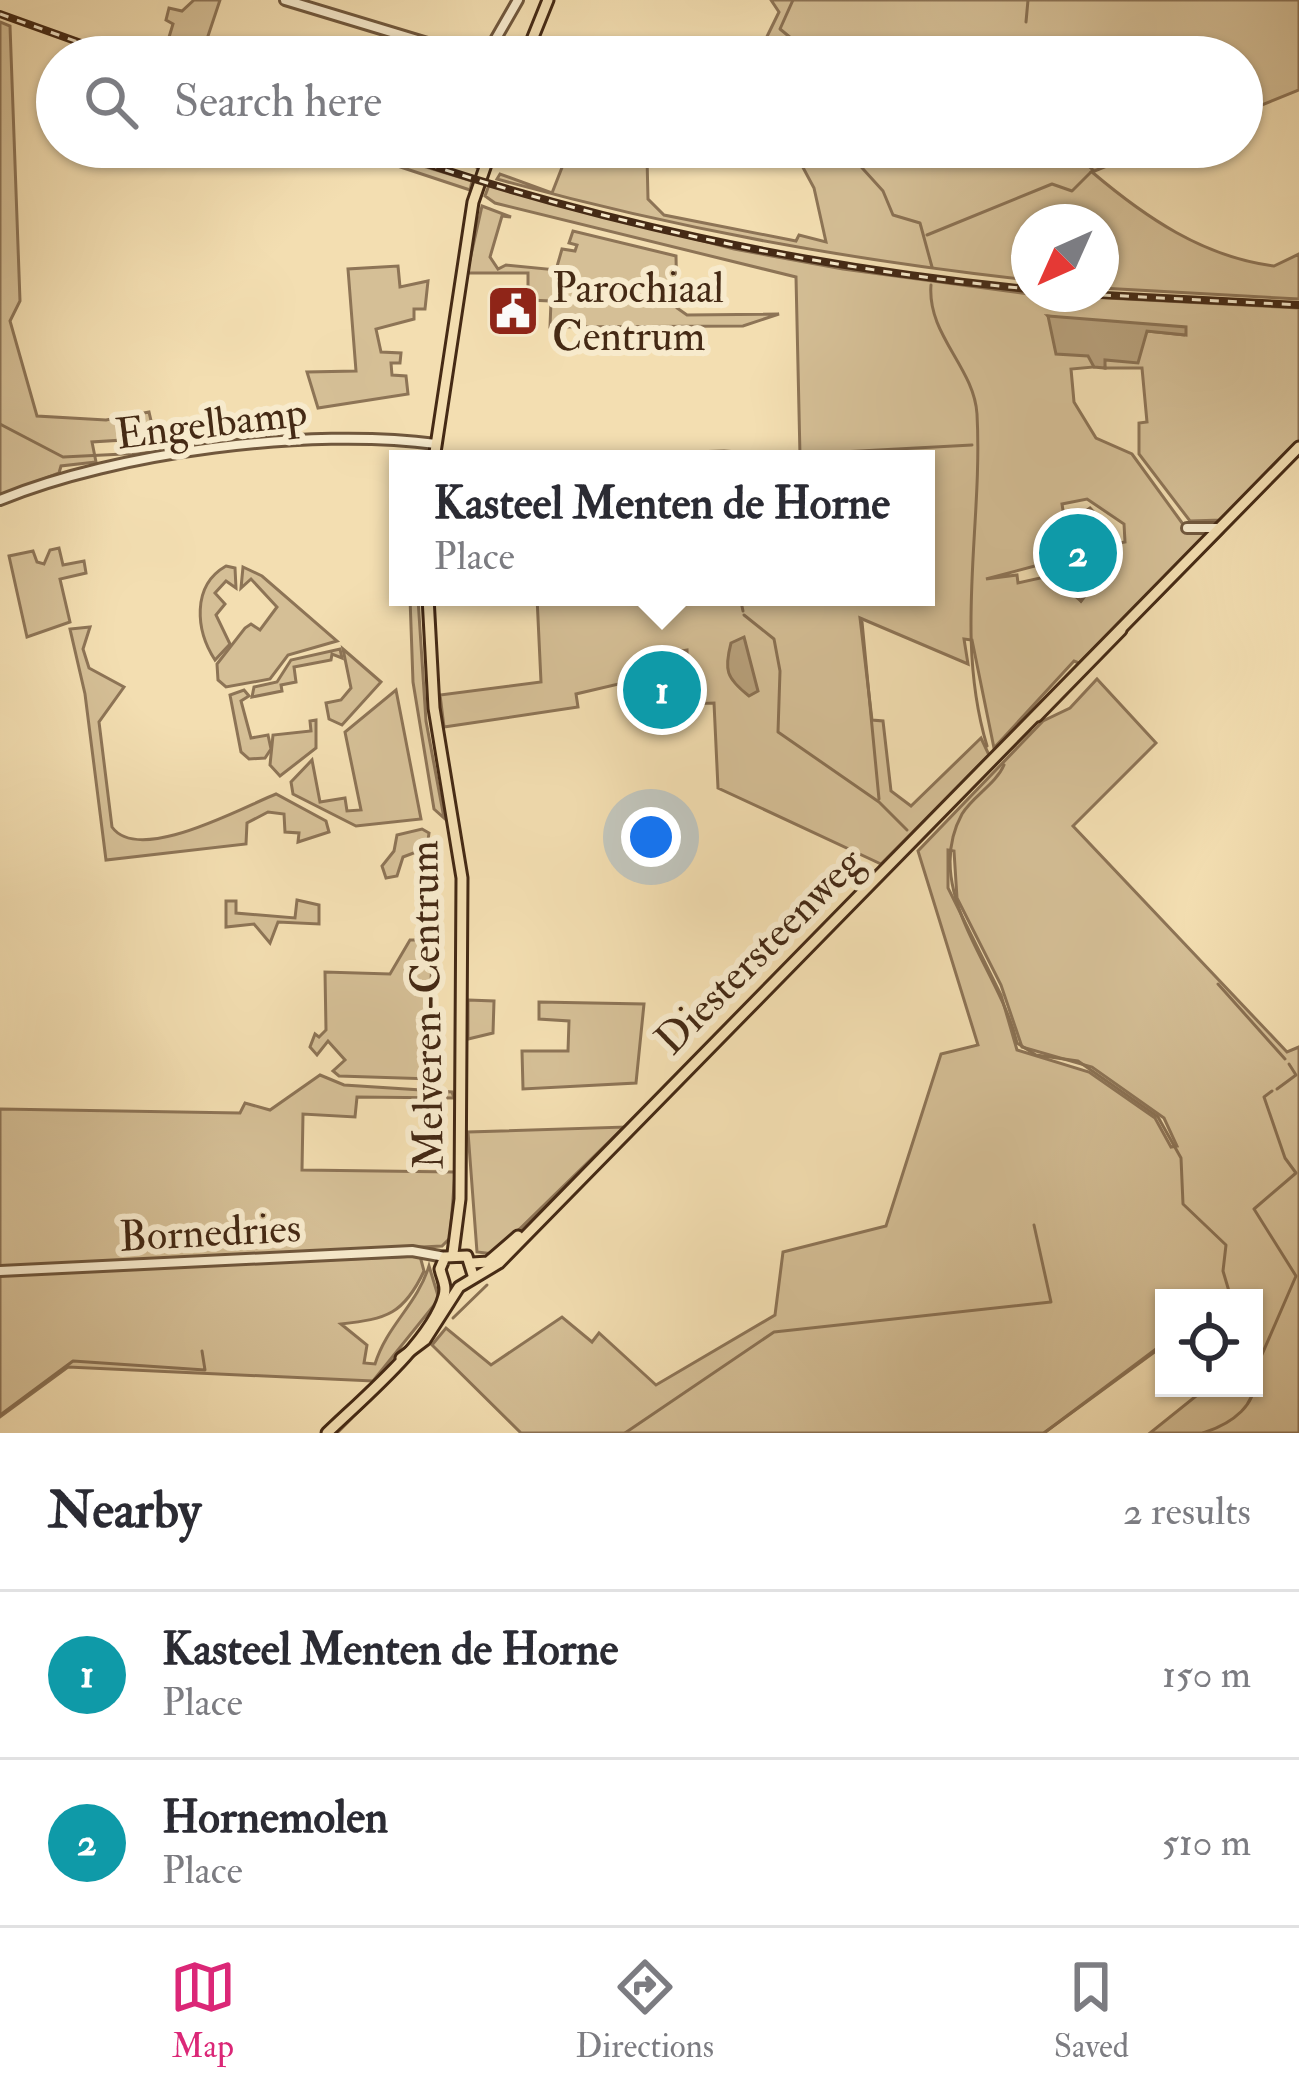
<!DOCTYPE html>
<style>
body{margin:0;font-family:"IM FELL Double Pica",serif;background:#f2f2f3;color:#2b2b33}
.controls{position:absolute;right:36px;bottom:36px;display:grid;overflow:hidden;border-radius:0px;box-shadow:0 3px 9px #0004}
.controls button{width:108px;height:108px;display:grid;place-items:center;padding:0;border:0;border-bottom:3px solid #e1e1e2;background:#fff;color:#2b2b33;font:60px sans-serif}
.compass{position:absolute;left:1011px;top:204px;width:108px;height:108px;border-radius:50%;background:#fff;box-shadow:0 3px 9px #0004;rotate:225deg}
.you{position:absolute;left:651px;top:837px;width:42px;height:42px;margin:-30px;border:9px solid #fff;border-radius:50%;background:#1a73e8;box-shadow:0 0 0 18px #1a73e833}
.badge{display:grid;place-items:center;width:78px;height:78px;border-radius:50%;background:#db2777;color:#fff;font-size:39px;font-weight:700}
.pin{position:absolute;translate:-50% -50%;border:6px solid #fff;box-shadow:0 3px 12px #0006}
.popup{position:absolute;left:389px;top:450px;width:546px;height:156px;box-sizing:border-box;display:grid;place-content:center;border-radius:0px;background:#fff;filter:drop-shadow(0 3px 9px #0005);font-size:39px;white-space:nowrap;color:#7c7c81}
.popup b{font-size:45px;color:#2b2b33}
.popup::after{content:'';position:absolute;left:50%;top:100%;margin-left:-24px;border:24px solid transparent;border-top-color:#fff}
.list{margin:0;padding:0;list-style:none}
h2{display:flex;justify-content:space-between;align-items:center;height:156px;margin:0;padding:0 48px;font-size:51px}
h2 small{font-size:39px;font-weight:400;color:#7c7c81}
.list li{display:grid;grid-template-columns:78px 1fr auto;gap:36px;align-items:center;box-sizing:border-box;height:168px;padding:0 48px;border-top:3px solid #e1e1e2}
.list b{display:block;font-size:45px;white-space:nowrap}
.list p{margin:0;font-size:39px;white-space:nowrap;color:#7c7c81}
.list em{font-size:39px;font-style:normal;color:#7c7c81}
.icon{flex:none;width:66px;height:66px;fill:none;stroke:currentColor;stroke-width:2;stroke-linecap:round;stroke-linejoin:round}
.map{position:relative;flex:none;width:1299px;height:1433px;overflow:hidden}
.search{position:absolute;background:#fff;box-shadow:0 3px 9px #0004;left:36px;right:36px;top:36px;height:132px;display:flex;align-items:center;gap:30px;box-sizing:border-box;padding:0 42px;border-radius:66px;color:#7c7c81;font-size:45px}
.sheet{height:492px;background:#fff}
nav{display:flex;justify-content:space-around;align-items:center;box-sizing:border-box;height:168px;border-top:3px solid #e1e1e2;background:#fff;font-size:33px;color:#7c7c81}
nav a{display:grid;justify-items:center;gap:6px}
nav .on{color:#db2777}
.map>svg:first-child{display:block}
</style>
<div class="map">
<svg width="1299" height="1433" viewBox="0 0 1299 1433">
<rect width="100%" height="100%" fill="#f3deb1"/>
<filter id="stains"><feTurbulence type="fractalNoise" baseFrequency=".00167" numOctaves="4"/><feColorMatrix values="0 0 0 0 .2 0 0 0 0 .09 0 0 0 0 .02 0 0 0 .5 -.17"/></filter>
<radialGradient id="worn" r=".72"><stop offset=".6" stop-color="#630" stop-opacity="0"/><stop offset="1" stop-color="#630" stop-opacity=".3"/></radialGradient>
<!-- green -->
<g fill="#d5bf96" stroke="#8d7456" stroke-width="3" fill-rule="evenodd">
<path d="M194,0H220L201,57H163L173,24L166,20L169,8L182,11Z"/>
<path d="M771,0H1299V90L1242,113V57H757L779,12Z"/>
<path d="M0,22L10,26L20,301L10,321L37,416L106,420L149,412L155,438L92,442L96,462L61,466L59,473L0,496Z"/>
<path d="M340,147H361L472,181L470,190Z"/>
<path d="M570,147H672L670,154L647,157L648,199L664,215L796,241L799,235L826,242L814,188L792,147H1153L1092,172C1145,217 1203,257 1274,266L1299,254V299L1101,288V222H1029V280C849,260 672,228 497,179L500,174L552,193Z"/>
<path d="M489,185L734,249L843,269L1029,294L1299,308V441L1222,520L1190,521L1139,454V423L1147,422L1142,368H1105L1104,360L1139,346L1147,331L1185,335L1048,316L1093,360L1094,367L1071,369L1074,402L1096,438L1132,454L1185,527L1212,530L1079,663L1074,661L994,748L972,640L964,639L968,664L860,618L872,720L883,721L891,791L911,806L981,738L989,755L881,864L718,788L714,703L688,704L687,650L659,655L636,680L576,694L578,707L444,727L440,695L541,682L537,597H926V459H468L724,451L800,456L796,277L495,203L485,196ZM1087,499L1124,524L1125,542L1095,547L1101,575L1081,601L1064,579L1067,572L1018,583L1017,575L986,579L1046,563V528L1065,523L1062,504Z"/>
<path d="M482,206L511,217L502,216L490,257L498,269L506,265L556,270L562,249L575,251L577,245L569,243L573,231L676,256L677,308L687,315L779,314L743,326L550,327L551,301L528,300V273H467Z"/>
<path d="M398,266L400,287L428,281L425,309H414V319L376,329L381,352L401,353L400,363H391L392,375L406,376L408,394L318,408L307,372L356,371L348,269Z"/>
<path d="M59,548L63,565L84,561L86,573L60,579L70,622L27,637L9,556L33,551L37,562L44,564L50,550Z"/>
<path d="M226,566L235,568L236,588L226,581L215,593L225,604L216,615L230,644L215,660C196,631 191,586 226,566Z"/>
<path d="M243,567L262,576L337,641L288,655L270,679L226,687L218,680L217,664L245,628L251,624L260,630L277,607L251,579L241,588Z"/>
<path d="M410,598L418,599L426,721L444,818L434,809L413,682Z"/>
<path d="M90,627L83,649L89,668L124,687L99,722L112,827C139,865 243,807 276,794L326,821L329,832L298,842L299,833L285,832L284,814L268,812L247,823L246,844L106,860L85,694L70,629Z"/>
<path d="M340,649L342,658L332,654L331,660L294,667L296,682L281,685L282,691L252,697L254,687L277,682L291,660Z"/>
<path d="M343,649L381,682L342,725L329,719L326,703L341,700L351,688Z"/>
<path d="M1097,679L1156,743L1073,826L1287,1052L1299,1047V1433H1150L1206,1388H1254V1298H1164V1343L1044,1433H521L432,1345L446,1328L491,1365L562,1317L592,1342L599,1333L656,1385L775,1315L783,1252L886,1226L941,1054L978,1045L918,851L1043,721L1070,708ZM948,850L954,851L957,898L1001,985L1022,1047L1092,1067L1164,1118L1177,1146L1171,1147L1155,1118L1089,1072L1017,1050L1001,995L948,888Z"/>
<path d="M244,690L249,696L241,701L251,738L268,735L271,749L265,758L249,759L241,752L230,695Z"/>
<path d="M396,690L421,819L356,826L293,794L291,782L312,760L320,802L345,798L347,811L361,810L345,732Z"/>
<path d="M316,720V748L280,776L270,765L273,735L311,731L310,721Z"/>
<path d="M422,829L429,833L427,848L403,857L397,876L386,878L382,866L394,851L397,835Z"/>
<path d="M297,900L319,905V924L278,922L270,943L254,924L226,927V901H236V913L295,918Z"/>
<path d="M410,940H433L427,1062L432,1063V1079L339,1076L333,1071L345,1060L328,1041L317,1055L310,1047L315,1034L319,1037L326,1030L325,972L390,974Z"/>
<path d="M468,1000L494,1001L493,1033L468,1039Z"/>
<path d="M539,1002L644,1004L636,1083L523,1089L522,1051H568L569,1021L539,1019Z"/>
<path d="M320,1075L344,1085L452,1092L454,1098L357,1097L355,1117L303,1114L302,1170L455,1172L450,1238L442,1246L0,1268V1109L240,1113L245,1103L270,1110Z"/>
<path d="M624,1127L494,1254L477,1252L468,1132Z"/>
<path d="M420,1256L424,1271C404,1314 387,1319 341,1324L367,1345L364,1363L375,1364C387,1325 417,1305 429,1266L439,1299L373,1381L68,1367L0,1417V1274Z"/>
</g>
<!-- water -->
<g fill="#b8a17c" stroke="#8a7153" stroke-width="3">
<path d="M1048,316L1186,327V335L1147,331L1138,363L1105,360V368L1094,367L1088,356L1056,354Z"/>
<path d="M1090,508L1099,518L1101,575L1081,601L1061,584L1066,579L1082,590L1096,577L1091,527L1080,515Z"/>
<path d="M744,637L758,691L749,696C726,678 724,670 731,643Z"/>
</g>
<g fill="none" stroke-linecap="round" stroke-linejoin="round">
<!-- stream -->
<g stroke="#8a7153" stroke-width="3">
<path d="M793,0L780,29L814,57"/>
<path d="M1026,22L1028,0"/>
<path d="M1028,54L1029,57"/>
<path d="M857,147L854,159L883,191L893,215L920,223L932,267"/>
<path d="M927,235L1052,184L1072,191L1093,170L1067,147"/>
<path d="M931,285C927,335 974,367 977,414C983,525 954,636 987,746"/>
<path d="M0,424L63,457L164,452"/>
<path d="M250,440L274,431"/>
<path d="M711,459L972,445"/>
<path d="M1224,531L1299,455"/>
<path d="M740,597L743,611"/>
<path d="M1155,602L1223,533"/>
<path d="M744,615L774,639L780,671L778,732L879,802L907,830"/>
<path d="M862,622L879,799"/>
<path d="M1034,725L1040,719"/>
<path d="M1012,748L1030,730"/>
<path d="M1004,765C996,784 973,796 962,814C920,891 1000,969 1017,1043L1036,1055L1078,1061L1158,1117L1181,1158L1183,1204L1226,1245L1223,1271L1231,1298"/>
<path d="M841,920L990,769"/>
<path d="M1218,984L1285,1059"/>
<path d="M693,1072L730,1034"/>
<path d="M1277,1089L1296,1075L1289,1064"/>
<path d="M653,1112L688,1077"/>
<path d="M453,1318L487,1285"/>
<path d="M1257,1366L1296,1276L1254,1209L1296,1173L1285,1158L1264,1097L1272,1091"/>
<path d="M0,1415L73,1361L205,1370L202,1351"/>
<path d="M337,1433L368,1402"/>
<path d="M625,1433L774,1332L1051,1302L1034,1225"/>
<path d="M1044,1433L1164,1345"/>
<path d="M1203,1433C1231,1424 1260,1405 1254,1372"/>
</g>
<!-- minor casing -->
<g stroke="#70573c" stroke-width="14">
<g id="minor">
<path d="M285,0L434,45L527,52"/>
<path d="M491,47L518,0"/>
<path d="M529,49L686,57"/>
<path d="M503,52L520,57"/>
<path d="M476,147L471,159L486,165"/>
<path d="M0,500C117,452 310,427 436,444"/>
<path d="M1187,528H1219"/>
<path d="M0,1271L412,1251L445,1257"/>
</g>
</g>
<!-- major casing -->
<g stroke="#452a15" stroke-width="15">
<g id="major">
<path d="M525,57L548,0"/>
<path d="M434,459L473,202L492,147"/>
<path d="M428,597L434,708L462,878L460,1199L453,1253"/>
<path d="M1037,716L1121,630"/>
<path d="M472,1263L488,1262L518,1236"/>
<path d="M401,1358L425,1340L459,1287L499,1263L1299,447"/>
<path d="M327,1433C361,1400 432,1341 444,1296C447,1285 442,1279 440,1269L445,1257L467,1256L473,1275"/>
</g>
</g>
<!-- minor -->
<use href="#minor" stroke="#f7eacc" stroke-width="8"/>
<!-- major -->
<use href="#major" stroke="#f3deb1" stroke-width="9"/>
<!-- rail casing -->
<g stroke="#452a15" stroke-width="8">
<g id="rail">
<path d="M0,14L120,57"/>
<path d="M377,147C585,220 809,268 1029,289"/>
<path d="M1084,294L1299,305"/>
</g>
</g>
<!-- rail -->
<use href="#rail" stroke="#f7eacc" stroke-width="3" stroke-dasharray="9" stroke-linecap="butt"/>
</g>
<!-- icons -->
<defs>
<g id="civic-square" transform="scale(2.7)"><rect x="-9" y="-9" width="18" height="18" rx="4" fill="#8f2418" stroke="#f7eacc"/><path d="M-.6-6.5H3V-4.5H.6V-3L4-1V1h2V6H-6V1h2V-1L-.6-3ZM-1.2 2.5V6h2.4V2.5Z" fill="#fff"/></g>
</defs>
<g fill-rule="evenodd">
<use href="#civic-square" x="513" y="311"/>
</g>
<g text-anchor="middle" stroke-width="12" stroke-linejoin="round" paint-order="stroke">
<!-- poi labels -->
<g font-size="42" fill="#452a15" stroke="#f7eacc" text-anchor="start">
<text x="552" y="302">Parochiaal<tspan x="552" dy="48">Centrum</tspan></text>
</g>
<!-- street labels -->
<g font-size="42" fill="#452a15" stroke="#f7eacc">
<text transform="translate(211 422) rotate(-7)" y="15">Engelbamp</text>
<text transform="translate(758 950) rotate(-45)" y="15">Diestersteenweg</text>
<text transform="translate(425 1005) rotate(-91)" y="15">Melveren-Centrum</text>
<text transform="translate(210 1231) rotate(-3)" y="15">Bornedries</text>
</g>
</g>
<rect width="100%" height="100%" filter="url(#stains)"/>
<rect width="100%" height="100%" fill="url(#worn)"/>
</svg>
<div class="controls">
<button><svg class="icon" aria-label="locate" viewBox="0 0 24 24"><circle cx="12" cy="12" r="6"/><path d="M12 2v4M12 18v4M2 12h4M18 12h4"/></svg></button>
</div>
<svg class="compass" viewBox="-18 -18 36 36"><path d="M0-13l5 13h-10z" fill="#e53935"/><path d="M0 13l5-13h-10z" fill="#7c7c81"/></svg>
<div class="you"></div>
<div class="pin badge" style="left:662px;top:690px;background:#0f9aa8">1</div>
<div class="popup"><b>Kasteel Menten de Horne</b>Place</div>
<div class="pin badge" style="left:1078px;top:553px;background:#0f9aa8">2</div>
<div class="search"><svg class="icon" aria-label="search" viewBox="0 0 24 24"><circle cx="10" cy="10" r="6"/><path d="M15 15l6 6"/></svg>Search here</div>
</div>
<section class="sheet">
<h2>Nearby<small>2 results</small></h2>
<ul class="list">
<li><span class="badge" style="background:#0f9aa8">1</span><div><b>Kasteel Menten de Horne</b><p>Place</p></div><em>150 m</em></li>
<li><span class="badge" style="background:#0f9aa8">2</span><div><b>Hornemolen</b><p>Place</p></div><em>510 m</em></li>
</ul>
</section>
<nav>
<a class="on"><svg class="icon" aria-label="map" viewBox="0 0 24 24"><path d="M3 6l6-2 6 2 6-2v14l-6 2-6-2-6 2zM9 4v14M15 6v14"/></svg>Map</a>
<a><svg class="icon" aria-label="directions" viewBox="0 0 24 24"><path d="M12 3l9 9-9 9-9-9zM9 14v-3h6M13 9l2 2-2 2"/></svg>Directions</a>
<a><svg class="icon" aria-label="saved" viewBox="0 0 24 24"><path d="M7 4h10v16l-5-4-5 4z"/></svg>Saved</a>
</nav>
